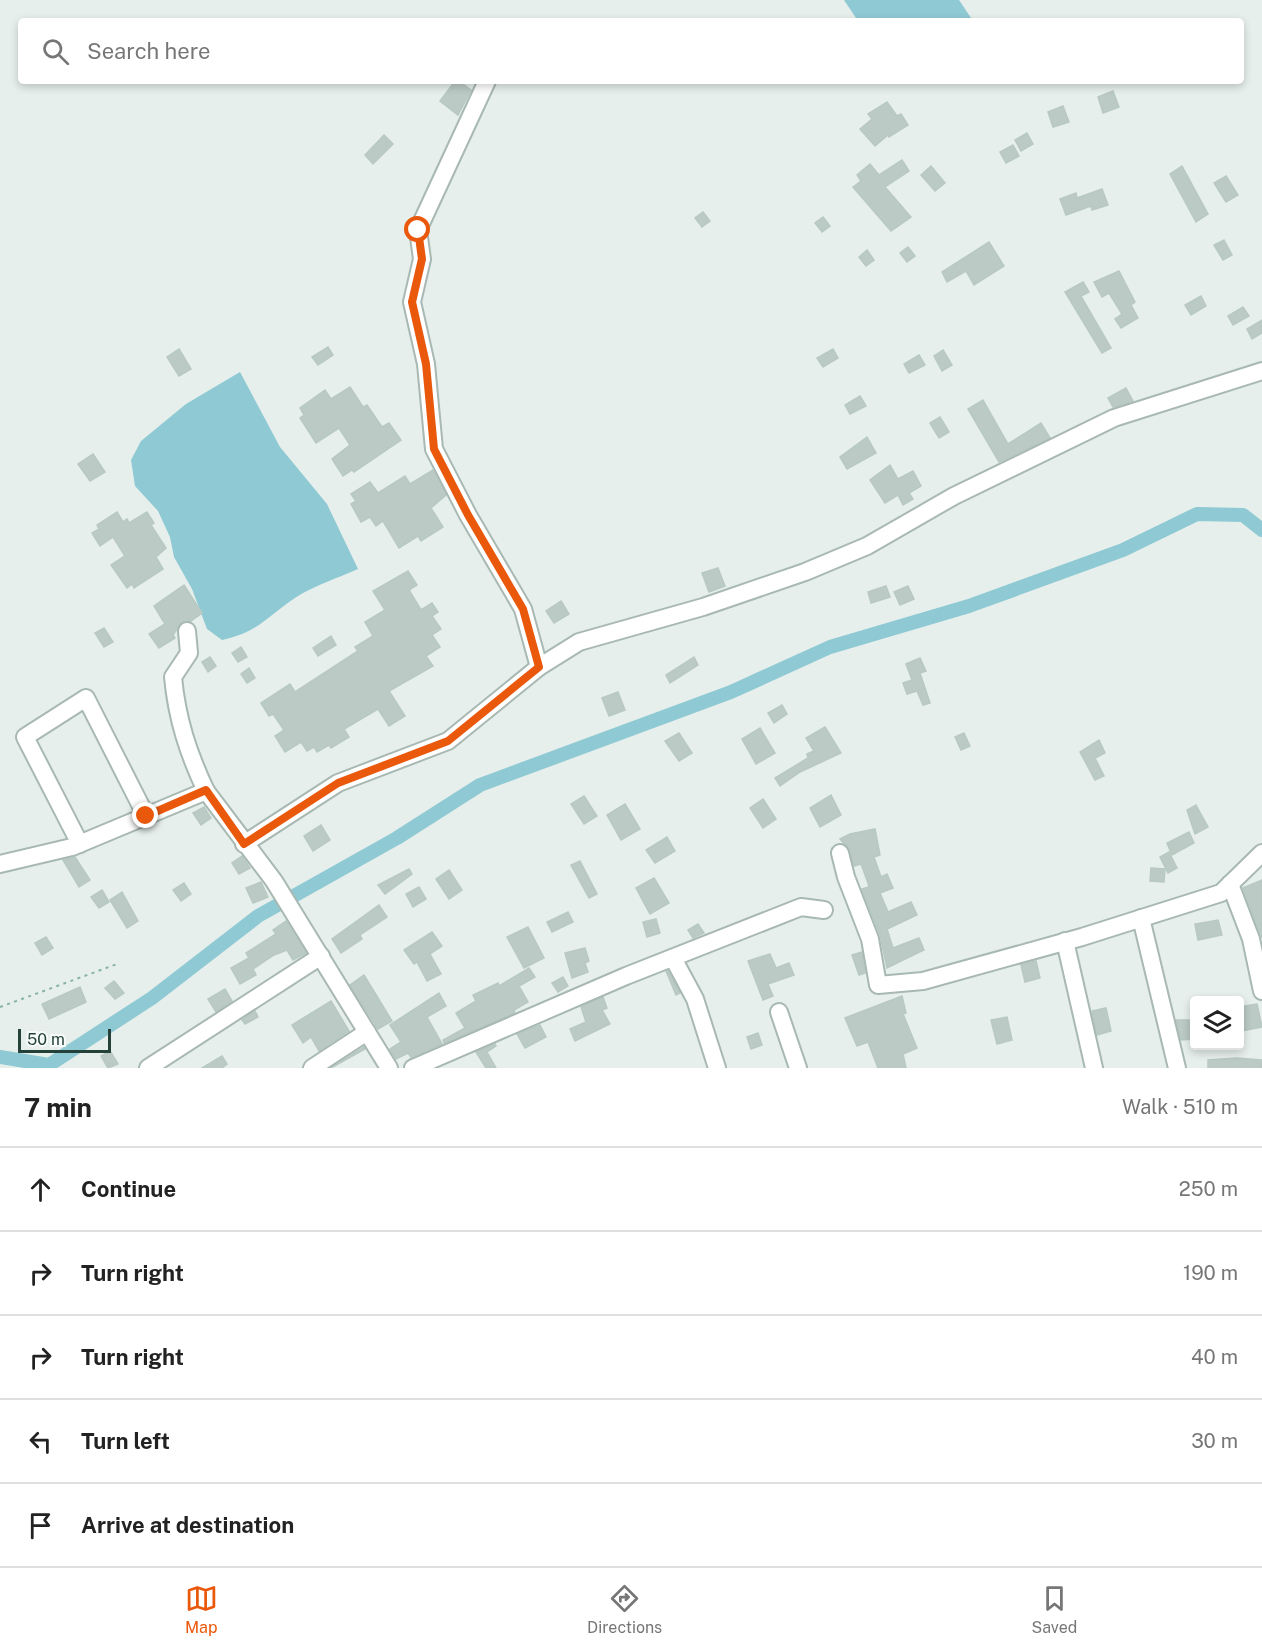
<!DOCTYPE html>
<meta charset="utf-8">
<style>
body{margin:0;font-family:"Public Sans",sans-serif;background:#f6f6f6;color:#222}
.controls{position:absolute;right:18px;bottom:18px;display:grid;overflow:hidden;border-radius:6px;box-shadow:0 3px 9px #0003}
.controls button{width:54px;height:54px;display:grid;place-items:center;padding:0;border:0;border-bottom:2px solid #e0e0e0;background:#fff;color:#222;font:30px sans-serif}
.scale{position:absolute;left:18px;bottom:15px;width:93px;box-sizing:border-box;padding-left:6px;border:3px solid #24423a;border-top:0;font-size:16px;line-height:21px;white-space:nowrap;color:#24423a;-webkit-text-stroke:4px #f7fbf9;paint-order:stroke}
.stop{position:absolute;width:18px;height:18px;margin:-14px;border:4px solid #ea580c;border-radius:50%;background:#fff}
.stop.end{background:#ea580c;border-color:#fff;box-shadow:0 2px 6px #0008}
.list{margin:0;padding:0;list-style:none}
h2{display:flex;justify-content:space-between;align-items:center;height:78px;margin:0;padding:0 24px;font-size:26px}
h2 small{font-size:20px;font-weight:400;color:#767676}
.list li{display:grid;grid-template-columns:39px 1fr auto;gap:18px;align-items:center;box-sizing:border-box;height:84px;padding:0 24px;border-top:2px solid #e0e0e0}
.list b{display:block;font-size:22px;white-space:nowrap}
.list em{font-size:20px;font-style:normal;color:#767676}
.icon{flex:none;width:33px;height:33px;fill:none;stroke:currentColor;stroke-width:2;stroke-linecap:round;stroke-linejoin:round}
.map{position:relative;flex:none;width:1262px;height:1068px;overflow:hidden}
.search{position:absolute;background:#fff;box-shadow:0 3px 9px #0003;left:18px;right:18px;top:18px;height:66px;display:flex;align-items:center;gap:15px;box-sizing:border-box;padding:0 21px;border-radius:6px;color:#767676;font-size:22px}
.sheet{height:498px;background:#fff}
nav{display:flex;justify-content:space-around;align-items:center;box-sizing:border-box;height:84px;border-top:2px solid #e0e0e0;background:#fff;font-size:16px;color:#767676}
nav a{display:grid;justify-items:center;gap:3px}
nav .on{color:#ea580c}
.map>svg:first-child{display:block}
</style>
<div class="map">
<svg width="1262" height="1068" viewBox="0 0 1262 1068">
<rect width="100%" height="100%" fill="#e6efeb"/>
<!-- water -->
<g fill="#8ec9d4">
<path d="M844,0H959L973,21H858Z"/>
<path d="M240,372L280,447L327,504L358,569C338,578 316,585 298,596C268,615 260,632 222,640L207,629L192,589L174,557L170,537L158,511L135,486L131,460L141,441L186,404Z"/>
</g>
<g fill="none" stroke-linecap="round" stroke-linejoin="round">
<!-- canal -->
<path stroke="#8ec9d4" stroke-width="14" d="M0,1057L49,1065L152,998L258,916L397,838L480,785L731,692L830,647L969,606L1123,550L1197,514L1243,515L1262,530"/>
</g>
<!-- building -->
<g fill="#bbcac4" stroke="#b8c9c2" stroke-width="1.5">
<path d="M455,81H459L471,90L458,115L440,101Z"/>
<path d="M1113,91L1119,107L1103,113L1098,97Z"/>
<path d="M887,102L897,116L901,114L908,125L889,137L888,135L875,146L860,129L872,119L868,114Z"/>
<path d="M1063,106L1069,122L1053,127L1048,112Z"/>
<path d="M1027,133L1033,144L1021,151L1015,140Z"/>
<path d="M384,135L393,144L373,164L365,155Z"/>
<path d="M1013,145L1019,156L1006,163L1000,152Z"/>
<path d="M902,160L909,171L885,187L911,217L891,231L853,187L861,181L857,175L870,164L879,175Z"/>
<path d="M931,166L945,183L935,191L921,175Z"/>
<path d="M1182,166L1208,214L1196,222L1170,174Z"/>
<path d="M1226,176L1238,195L1226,202L1214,183Z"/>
<path d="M1102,189L1108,205L1092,210L1091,206L1066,215L1060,199L1076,193L1077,198Z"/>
<path d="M703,212L710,221L702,227L695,218Z"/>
<path d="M823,217L830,226L822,232L815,223Z"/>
<path d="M1224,240L1232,255L1223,260L1214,245Z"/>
<path d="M989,242L1004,266L974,285L966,271L947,282L942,272Z"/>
<path d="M908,247L915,256L907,262L900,253Z"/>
<path d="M867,250L874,260L866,266L859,257Z"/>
<path d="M1119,271L1135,302L1131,305L1138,318L1121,328L1115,319L1122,314L1109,293L1102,297L1094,282Z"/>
<path d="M1083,282L1089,292L1081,296L1111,348L1102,353L1065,292Z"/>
<path d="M1201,296L1206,306L1191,315L1185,305Z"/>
<path d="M1243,307L1249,316L1233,325L1228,316Z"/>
<path d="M1262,320V333L1252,339L1247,329Z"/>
<path d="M328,347L333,355L318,365L312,357Z"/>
<path d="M179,349L191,369L179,376L167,357Z"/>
<path d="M833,349L838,358L823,367L817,358Z"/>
<path d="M943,350L952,365L942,371L934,356Z"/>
<path d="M919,355L925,365L909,373L904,364Z"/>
<path d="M350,387L363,407L367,405L382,427L389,423L401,440L354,472L352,470L343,476L332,459L350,445L339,428L316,443L300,418L304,415L300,408L325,390L331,399Z"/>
<path d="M1126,388L1133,401L1113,407L1108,398Z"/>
<path d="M860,396L866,406L850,414L845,405Z"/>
<path d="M983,400L1008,444L1041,423L1050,438L999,462L968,409Z"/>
<path d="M940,417L949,432L939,438L930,423Z"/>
<path d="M867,437L876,453L847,469L840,457Z"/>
<path d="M93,454L105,472L90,481L78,464Z"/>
<path d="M890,465L898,479L913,471L921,486L909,493L913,499L903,505L898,495L885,503L870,480Z"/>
<path d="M433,470L446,495L431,508L443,527L421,541L418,536L399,548L383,521L376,526L370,517L361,522L351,504L356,501L351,494L370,482L378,493L405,476L410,484Z"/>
<path d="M117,512L123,522L127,519L129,523L147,512L154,523L151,525L166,548L156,557L163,569L134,588L132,584L127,588L111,565L125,556L113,537L100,546L92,533L99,529L97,525Z"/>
<path d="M718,568L725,586L709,592L702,573Z"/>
<path d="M408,571L417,585L409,590L421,610L432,603L438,612L432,616L441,629L432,635L440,647L426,656L433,666L389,691L405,716L389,726L378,709L344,729L349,737L331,748L329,745L317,752L314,747L307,751L301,742L285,752L275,736L284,730L273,714L269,716L261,703L290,684L295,692L358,651L355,647L373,636L365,622L385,610L373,591Z"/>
<path d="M184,585L202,613L191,621L181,623L173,635L175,638L159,648L149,634L165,624L154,606Z"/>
<path d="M886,586L890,597L871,603L868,592Z"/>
<path d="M908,586L914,599L900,605L894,592Z"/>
<path d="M561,601L569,614L554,623L546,611Z"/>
<path d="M104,628L113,642L104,647L95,633Z"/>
<path d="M331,636L336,645L318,656L313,648Z"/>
<path d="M241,647L247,657L238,662L232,653Z"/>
<path d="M210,657L216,666L208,672L202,662Z"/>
<path d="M694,657L698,665L670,683L666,675Z"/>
<path d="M920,658L926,671L920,673L930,703L923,705L917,691L907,694L903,683L912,680L906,664Z"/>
<path d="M249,668L255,678L247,683L241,674Z"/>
<path d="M618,692L625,710L609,716L602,698Z"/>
<path d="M782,705L787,714L774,723L768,713Z"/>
<path d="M825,727L841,753L800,772L780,786L775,778L808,758L807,754L814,751L806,738Z"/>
<path d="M760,728L775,753L756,764L742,739Z"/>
<path d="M679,733L692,753L679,761L665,741Z"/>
<path d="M964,733L970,746L961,750L955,737Z"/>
<path d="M1099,740L1105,753L1095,758L1104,776L1095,780L1080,752Z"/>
<path d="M831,795L841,815L820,827L810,808Z"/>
<path d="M584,796L597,816L584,824L571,804Z"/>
<path d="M763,799L776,819L763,828L750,808Z"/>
<path d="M625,804L640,829L621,840L607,815Z"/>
<path d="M1196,805L1208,827L1195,834L1187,810Z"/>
<path d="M204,807L211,818L201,825L193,813Z"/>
<path d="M321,825L330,840L313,851L304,836Z"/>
<path d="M875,829L880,855L874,857L881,877L887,874L893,888L880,893L888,912L911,902L917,915L887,929L893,948L919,938L924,950L887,968L880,935L862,889L869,887L868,883L861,864L854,866L850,850L840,839L850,834Z"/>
<path d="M1189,832L1194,843L1172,855L1167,843Z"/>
<path d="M667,837L675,851L655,863L646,850Z"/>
<path d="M1169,852L1177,868L1168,873L1160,857Z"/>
<path d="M242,856L250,868L239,874L232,863Z"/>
<path d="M75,857L90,880L79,887L63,860Z"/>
<path d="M580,861L597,894L589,898L571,865Z"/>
<path d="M1151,868L1165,869L1164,882L1150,881Z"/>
<path d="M409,869L412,874L385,894L378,885Z"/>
<path d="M449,870L462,890L449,899L436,879Z"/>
<path d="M654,878L669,903L650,914L636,888Z"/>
<path d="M1262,880V938L1243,888Z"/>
<path d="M261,882L268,897L253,903L246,888Z"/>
<path d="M184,883L191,894L181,901L173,890Z"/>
<path d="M419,887L426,899L413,907L406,894Z"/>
<path d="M102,890L109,902L99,908L91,897Z"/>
<path d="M122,892L138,921L127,928L110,900Z"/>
<path d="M379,905L387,917L360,935L362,939L341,953L332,939Z"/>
<path d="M568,912L573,922L552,932L547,922Z"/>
<path d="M656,919L660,933L647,937L643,922Z"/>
<path d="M1218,920L1222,935L1198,940L1195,924Z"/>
<path d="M286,921L306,953L293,960L287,950L274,955L253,969L256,975L240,984L231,968L249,958L246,953L276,934L273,930Z"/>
<path d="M698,924L704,933L693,938L688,930Z"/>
<path d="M528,927L544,958L524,968L507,937Z"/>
<path d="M432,932L442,946L430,954L441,974L427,981L417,962L414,964L404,950Z"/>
<path d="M46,937L53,948L42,955L35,943Z"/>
<path d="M585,948L589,961L585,963L588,972L572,978L565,953Z"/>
<path d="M862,952L865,973L859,975L852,955Z"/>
<path d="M770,954L776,968L789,963L794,975L768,984L773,996L763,1000L748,961Z"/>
<path d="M1036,961L1040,978L1025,982L1021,965Z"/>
<path d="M529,968L535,977L519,986L528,1002L514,1010L515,1013L444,1043L443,1040L465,1028L456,1013L476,1001L473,995L498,983L499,986Z"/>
<path d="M666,971H668L680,993L676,995Z"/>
<path d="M364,975L392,1021L378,1029L350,985Z"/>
<path d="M563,977L568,986L558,992L552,983Z"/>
<path d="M114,981L124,993L115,999L105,988Z"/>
<path d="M80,987L86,1002L49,1019L42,1004Z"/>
<path d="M225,989L232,1001L216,1012L208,999Z"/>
<path d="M439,993L446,1006L427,1017L442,1044L411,1057L408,1053L396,1059L390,1049L401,1042L390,1025Z"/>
<path d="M902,996L906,1013L903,1014L917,1048L903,1054L906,1068H878L868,1042L857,1046L845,1018Z"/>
<path d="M603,997L607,1008L602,1010L610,1024L575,1041L570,1029L586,1022L581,1007Z"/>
<path d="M331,1001L349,1031L319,1051L311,1037L303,1043L292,1025Z"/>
<path d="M1257,1004L1262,1027L1241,1031L1239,1007Z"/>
<path d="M1106,1008L1111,1031L1097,1035L1092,1011Z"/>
<path d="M255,1011L258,1017L245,1024L242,1020Z"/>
<path d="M1007,1017L1012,1040L997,1044L991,1020Z"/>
<path d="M1176,1020H1194V1039L1181,1040Z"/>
<path d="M540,1025L546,1037L525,1048L517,1034Z"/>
<path d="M758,1033L762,1045L751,1049L747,1037Z"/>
<path d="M495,1044L496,1046L487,1052L496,1068H486L476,1052Z"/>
<path d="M364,1047L365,1049L331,1068Z"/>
<path d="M110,1051L118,1064L108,1068L101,1056Z"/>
<path d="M222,1056L227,1064L222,1068H202Z"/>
<path d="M1237,1058L1262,1060V1068H1208V1060Z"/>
</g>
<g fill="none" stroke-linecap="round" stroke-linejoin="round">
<!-- minor casing -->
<g stroke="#a8b8b2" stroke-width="20">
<g id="minor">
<path d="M487,81L418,230L422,259L412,302L426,364L434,449L468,515L523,609L539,667"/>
<path d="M187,631L189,653L173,677C177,719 188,753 206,791"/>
<path d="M80,844L25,737L86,698L146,816"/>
<path d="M244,844L338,783L448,741L539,667L579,642L703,607L805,572L867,546L954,496L1114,418L1262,371"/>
<path d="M840,853L846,877L870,939L878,985L923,981L1082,937L1221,893L1262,853"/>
<path d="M0,864L72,847L206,791L274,881L389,1068"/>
<path d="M1230,884L1251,939L1262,991"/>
<path d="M1141,918L1177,1068"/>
<path d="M1065,941L1094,1068"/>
<path d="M673,958L695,999L717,1068"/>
<path d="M779,1012L798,1068"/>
<path d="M148,1068L321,956"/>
<path d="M312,1068L367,1032"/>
<path d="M413,1068L626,976L801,907L824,910"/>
</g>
</g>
<!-- path -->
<path stroke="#86b3a5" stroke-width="2" stroke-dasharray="3 4.5" stroke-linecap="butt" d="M0,1007L117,964"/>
<!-- minor -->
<use href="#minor" stroke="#fff" stroke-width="16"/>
</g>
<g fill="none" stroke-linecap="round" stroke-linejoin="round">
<!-- route -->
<path stroke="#ea580c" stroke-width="8" d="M146,816L206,790L244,844L338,783L448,741L539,667L523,609L468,515L434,449L426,364L412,302L422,259L418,230"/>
</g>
</svg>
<div class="controls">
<button><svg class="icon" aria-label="layers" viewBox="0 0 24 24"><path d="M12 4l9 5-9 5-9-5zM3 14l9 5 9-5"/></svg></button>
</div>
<div class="scale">50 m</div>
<div class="stop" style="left:418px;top:230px"></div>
<div class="stop end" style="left:146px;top:816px"></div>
<div class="search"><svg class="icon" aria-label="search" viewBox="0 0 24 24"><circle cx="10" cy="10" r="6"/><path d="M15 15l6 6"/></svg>Search here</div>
</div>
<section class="sheet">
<h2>7 min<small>Walk · 510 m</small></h2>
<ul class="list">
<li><svg class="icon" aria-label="ahead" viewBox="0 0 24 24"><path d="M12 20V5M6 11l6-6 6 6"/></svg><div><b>Continue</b></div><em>250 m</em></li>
<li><svg class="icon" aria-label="right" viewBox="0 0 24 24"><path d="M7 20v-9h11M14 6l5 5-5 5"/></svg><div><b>Turn right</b></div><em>190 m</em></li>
<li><svg class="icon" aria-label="right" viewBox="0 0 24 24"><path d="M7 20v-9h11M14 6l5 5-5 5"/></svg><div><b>Turn right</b></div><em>40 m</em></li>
<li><svg class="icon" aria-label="left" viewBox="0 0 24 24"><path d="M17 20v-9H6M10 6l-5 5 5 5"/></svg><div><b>Turn left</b></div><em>30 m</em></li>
<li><svg class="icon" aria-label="arrive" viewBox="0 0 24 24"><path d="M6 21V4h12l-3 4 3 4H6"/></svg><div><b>Arrive at destination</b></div></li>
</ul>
</section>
<nav>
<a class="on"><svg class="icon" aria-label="map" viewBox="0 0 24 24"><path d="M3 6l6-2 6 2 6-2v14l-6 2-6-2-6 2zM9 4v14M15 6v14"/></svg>Map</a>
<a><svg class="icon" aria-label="directions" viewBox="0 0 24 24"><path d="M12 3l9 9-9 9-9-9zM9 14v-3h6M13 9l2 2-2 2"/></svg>Directions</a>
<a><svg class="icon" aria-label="saved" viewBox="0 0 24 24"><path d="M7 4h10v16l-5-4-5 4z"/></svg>Saved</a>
</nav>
